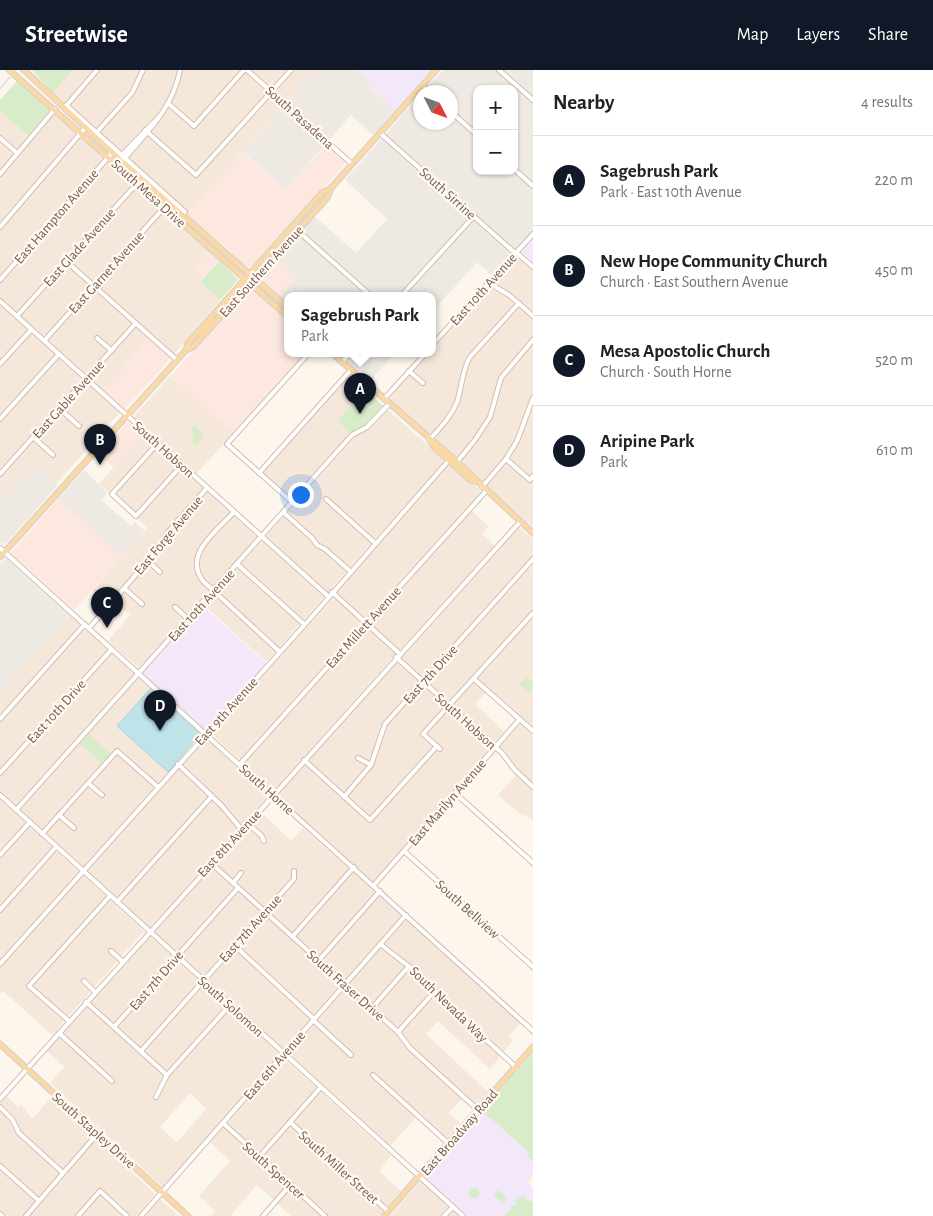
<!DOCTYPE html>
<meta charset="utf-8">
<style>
body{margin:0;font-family:"Alegreya Sans",sans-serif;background:#f2f2f2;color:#222}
.controls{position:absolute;right:15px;top:15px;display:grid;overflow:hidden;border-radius:10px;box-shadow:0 1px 4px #0004}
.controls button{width:45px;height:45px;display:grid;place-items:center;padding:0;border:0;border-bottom:1px solid #e0e0e0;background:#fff;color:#222;font:25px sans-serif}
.compass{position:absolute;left:413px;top:15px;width:45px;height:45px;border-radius:50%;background:#fff;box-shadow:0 1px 4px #0004;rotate:132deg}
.you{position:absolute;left:300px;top:424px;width:18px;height:18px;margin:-12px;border:4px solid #fff;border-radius:50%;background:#1a73e8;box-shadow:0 0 0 8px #1a73e833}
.badge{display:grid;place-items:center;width:32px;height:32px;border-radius:50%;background:#111827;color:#fff;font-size:16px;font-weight:700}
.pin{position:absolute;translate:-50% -41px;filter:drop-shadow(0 1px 2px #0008)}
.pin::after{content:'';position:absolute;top:26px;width:18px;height:15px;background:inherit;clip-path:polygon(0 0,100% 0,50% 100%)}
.popup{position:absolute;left:284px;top:222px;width:152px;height:65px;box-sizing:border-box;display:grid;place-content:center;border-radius:10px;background:#fff;filter:drop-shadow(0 1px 4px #0005);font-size:16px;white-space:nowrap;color:#767676}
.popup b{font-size:19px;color:#222}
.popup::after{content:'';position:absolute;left:50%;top:100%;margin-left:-10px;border:10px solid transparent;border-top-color:#fff}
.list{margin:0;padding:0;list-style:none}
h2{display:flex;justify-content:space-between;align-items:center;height:65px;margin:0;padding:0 20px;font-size:21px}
h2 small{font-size:16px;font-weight:400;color:#767676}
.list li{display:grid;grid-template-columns:32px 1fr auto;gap:15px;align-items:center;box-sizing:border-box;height:90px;padding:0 20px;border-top:1px solid #e0e0e0}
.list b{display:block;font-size:19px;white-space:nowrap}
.list p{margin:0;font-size:16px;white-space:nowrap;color:#767676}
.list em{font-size:16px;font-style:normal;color:#767676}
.map{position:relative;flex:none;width:533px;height:1146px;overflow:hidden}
header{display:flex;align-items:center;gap:30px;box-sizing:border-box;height:70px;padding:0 25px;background:#111827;color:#fff}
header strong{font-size:24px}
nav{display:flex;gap:28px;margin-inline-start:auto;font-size:18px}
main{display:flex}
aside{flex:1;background:#fff}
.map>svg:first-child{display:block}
</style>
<header>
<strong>Streetwise</strong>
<nav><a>Map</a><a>Layers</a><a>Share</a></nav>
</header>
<main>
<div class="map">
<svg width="533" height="1146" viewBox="0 0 533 1146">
<rect width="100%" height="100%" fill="#fdf6ec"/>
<!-- residential -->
<g fill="#f5e8da" fill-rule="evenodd">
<path d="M73,0H316L186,145L87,57L53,23Z"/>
<path d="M51,39L209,181L194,198L204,207L200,212L220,230L171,288L149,269L103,320L36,259L32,260L121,341L56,414L35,395L0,434V41L28,66Z"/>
<path d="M517,186L533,200V457L389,330L390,326L429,283H432L433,279Z"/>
<path d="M170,306L234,363L196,404L133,347Z"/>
<path d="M350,306L366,319L337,351L351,363L293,427H290L265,404L264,401Z"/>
<path d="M387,339L445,391L266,592L204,535L357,365L369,359Z"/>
<path d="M144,364L258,467L140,599L108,571L130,545L111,529L107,534L92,521L148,458L99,414Z"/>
<path d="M448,395H452L480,420L481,424L468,438L489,456L482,464L495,476L400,580L335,522Z"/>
<path d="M519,457L533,469V658L490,619L475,634L505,662L495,673L401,589Z"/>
<path d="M333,529H336L395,582L394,586L275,720H272L211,663Z"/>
<path d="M70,545L151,618L117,656L168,702L84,797L0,721V622ZM89,664L100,674L103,691L101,692Z"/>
<path d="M397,592L492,677L373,812L277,724Z"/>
<path d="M520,654L533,665V751L526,745L524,747L498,725L520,701L500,677Z"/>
<path d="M205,670H208L269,726L257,739L291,770L303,758L402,846L283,980L90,803L89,799Z"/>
<path d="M0,729L144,861L52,965L3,921L0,924Z"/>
<path d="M407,849L521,953L509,966L513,970L490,999L438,951L426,964L488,1022L476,1036L464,1026L449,1043L460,1053L447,1068L420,1043L390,1076L288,983Z"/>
<path d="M150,866L281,984L163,1117L50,1013L64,997L47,981ZM190,1023L206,1039L177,1072L160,1057Z"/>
<path d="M285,989L391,1086L379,1101L401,1121L379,1146H291L257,1115L230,1146H211L215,1141L199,1126L230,1091L210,1072Z"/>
<path d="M7,1026L18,1037L21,1034L32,1049L52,1026L155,1124L136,1146H0V1034Z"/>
<path d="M420,1112H422L460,1146H390Z"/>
<path d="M160,1129L179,1146H145Z"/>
</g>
<!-- commercial -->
<g fill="#fde8e0">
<path d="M326,75L344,91L345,94L251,197L245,196L233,186L232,182L186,145L242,82L285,120Z"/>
<path d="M209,181L220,191L205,207L194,198Z"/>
<path d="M278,190L297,207L280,226L262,210Z"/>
<path d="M253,219L276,242L287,249L288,283H307L234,363L170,306L248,221Z"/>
<path d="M149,268L171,288L126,338H123L103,320Z"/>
<path d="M128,352L144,364L114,398L98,384Z"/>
<path d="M58,429L122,487L74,540L11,483Z"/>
</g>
<!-- industrial -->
<g fill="#efe9e4" fill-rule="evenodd">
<path d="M316,0H357L371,13L369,16L395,40L373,65L351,45L285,120L243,82Z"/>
<path d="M443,0H533V160L492,205L477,192L433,241L432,225H288L287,235L279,227L297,207L277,189L314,146L356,183L387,149L345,110L420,25V52H450V22H423ZM477,19H514V101H477Z"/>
<path d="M340,283H395L370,311Z"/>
<path d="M35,395L58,415L7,472L3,474L0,472V434Z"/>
<path d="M84,400L107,423L101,430L131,456L135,452L145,461L122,487L58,429Z"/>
<path d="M6,488L70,545L0,622V494Z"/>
</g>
<!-- education -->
<g fill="#f3e8fa">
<path d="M357,0H430V1L395,40L369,15L371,13Z"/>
<path d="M533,168V193L522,181Z"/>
<path d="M201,534L268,595L206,664L139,603Z"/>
<path d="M481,1042L494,1051L529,1083L527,1086L533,1092V1105L528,1112L533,1118V1131L512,1136L504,1146H469L424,1108Z"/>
</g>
<!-- green -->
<g fill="#d8ecc9">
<path d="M32,0H73L53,23Z"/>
<path d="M17,11L51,39L28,66L0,41V30Z"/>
<path d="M220,191L238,210L220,230L200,212Z"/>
<path d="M366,319L383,336L366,354L351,363L337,351Z"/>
<path d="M195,355L204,365L196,376L193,373L192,357Z"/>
<path d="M526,607L533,611L531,625L520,614Z"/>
<path d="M89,664L111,684L101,693L80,674Z"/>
<path d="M533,983V1092L527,1086L529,1083L494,1051L481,1042Z"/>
<circle cx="474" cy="1123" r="5.5"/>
<path d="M498,1120L508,1129L503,1134L493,1125Z"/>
<path d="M522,1125L529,1131H533V1146H504L512,1136L517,1135L515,1132Z"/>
</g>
<!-- water -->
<path fill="#bfe3e8" stroke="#a5d3da" d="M151,618L201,663L168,702L117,656Z"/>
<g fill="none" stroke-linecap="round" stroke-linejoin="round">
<!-- stream -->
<path stroke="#a5d3da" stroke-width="1" d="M0,19L10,7"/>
<!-- minor casing -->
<g stroke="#d1beb0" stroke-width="6">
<g id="minor">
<path d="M247,0L352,94"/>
<path d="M499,0L533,30"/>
<path d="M422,16L430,22"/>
<path d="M169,34L194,56L244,0"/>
<path d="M66,35L185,142"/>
<path d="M66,36L97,0"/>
<path d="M450,41L477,65"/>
<path d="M145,60L196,105L291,0"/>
<path d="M96,63L132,23L143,0"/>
<path d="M380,63L515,183"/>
<path d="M0,68L16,82"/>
<path d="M124,89C148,61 173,38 180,0"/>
<path d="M115,92L160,46"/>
<path d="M514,99L533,116"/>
<path d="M0,104L55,39"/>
<path d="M0,157L85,58"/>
<path d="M298,161L370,225"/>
<path d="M516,182L533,197"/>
<path d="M66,191L177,290"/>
<path d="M0,210L112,83"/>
<path d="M489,213L509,225L533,246"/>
<path d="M402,225L474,146"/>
<path d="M0,231L329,527"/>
<path d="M17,246L141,109"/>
<path d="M97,268L112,281"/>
<path d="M44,271L168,133"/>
<path d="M432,275L533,164"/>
<path d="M342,292L351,283"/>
<path d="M0,294L31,260"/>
<path d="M409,301L423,313"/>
<path d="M384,329L426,283"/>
<path d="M59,338L79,356"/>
<path d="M0,349L59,284"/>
<path d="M33,367L53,385"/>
<path d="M429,370C440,358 451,347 457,332C462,317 462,300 470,287L519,233"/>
<path d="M158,373L112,424L136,446L182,395"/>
<path d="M506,389L530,410L533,406"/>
<path d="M456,393L475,370L490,347L501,308L533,270"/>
<path d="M259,403L351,300"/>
<path d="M0,404L136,253"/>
<path d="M482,417L506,389L517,371L533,328"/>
<path d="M326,429L375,473"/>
<path d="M292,432L227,374L309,283"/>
<path d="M234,442C216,462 183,484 203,511L280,582"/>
<path d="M283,442L312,468L317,475L325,479L350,501"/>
<path d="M0,478L533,961"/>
<path d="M148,491L160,502"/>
<path d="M237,494L304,554"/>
<path d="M124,518L142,534"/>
<path d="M332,522L400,584"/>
<path d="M175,537L188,549"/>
<path d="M89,558L148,491L169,461L207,418"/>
<path d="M396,587L502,683L515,700L533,717"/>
<path d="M474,609L533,661"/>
<path d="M0,649L85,554"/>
<path d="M440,679L423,664L533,543"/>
<path d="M358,688L371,695"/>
<path d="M304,690L370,750L437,676"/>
<path d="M178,694L221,735L242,760"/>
<path d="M240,694L486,421"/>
<path d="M0,703L112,579"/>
<path d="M88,713L102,725"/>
<path d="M455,723L533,793"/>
<path d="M0,725L463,1146"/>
<path d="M344,727L371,695L385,654L533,489"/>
<path d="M16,740L352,365L367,357L389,334"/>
<path d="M59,745L74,758"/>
<path d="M248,754L261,765L264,771"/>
<path d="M42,764L117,681L158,717"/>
<path d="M404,781L533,897"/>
<path d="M0,785L30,752"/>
<path d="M211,793L398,962L410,978L478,1040"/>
<path d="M233,813L241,803"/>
<path d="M374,815L520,649"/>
<path d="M117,832L212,726"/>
<path d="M0,840L56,777"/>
<path d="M293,866L354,797"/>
<path d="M380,874L416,902L448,935L516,997"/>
<path d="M234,875L314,949"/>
<path d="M111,881L122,891"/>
<path d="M319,890L380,821"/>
<path d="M0,894L317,541L450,389"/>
<path d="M84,911L95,922"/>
<path d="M86,932L167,1005"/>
<path d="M372,938L409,896"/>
<path d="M313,950L351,985"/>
<path d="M69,951L29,916L110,826"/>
<path d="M114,957L238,818"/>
<path d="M398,962L435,921"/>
<path d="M59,963L112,1011"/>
<path d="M141,981L294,809V801"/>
<path d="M373,1005L448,1073"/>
<path d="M156,1027L167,1005L230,935"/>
<path d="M0,1029L520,452"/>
<path d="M0,1037L12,1049L19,1063L62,1102"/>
<path d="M290,1052L388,1141"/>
<path d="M223,1053L325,1146"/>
<path d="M260,1086L321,1017"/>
<path d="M0,1096L38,1130"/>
<path d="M0,1144L2,1146"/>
<path d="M26,1146L98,1063"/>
<path d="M78,1146L100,1121L127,1146"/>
<path d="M141,1146L406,845"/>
<path d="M263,1146L291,1114"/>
<path d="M444,1146L453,1137"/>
</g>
</g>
<!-- major casing -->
<g stroke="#dad1cd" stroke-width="7">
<g id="major">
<path d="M9,0L288,247"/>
<path d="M24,0L119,89L288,238"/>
<path d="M201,265L212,249"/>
<path d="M186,280L188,273L322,123L331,118L436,0"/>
<path d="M332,283L457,392L533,463"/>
<path d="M430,371L434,377L470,410L475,411"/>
<path d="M0,487L186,280L193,277L327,128L331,118"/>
<path d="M0,974L188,1146"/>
<path d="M384,1146L533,977"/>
</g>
</g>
<!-- minor -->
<use href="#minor" stroke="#fff" stroke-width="4"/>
<!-- major -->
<use href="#major" stroke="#fbd9a5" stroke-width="4.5"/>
</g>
<g text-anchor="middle" stroke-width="4.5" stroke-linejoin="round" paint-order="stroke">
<!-- street labels -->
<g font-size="14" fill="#7a5c4d" stroke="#fffaf3">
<text transform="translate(300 47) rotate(42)" y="5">South Pasadena</text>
<text transform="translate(149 123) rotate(42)" y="5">South Mesa Drive</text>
<text transform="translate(448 123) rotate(42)" y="5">South Sirrine</text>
<text transform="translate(56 146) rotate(-49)" y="5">East Hampton Avenue</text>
<text transform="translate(79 177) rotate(-48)" y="5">East Glade Avenue</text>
<text transform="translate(261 201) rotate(-48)" y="5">East Southern Avenue</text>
<text transform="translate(106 202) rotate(-48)" y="5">East Garnet Avenue</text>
<text transform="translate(483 219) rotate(-48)" y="5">East 10th Avenue</text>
<text transform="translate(68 329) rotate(-48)" y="5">East Gable Avenue</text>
<text transform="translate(164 379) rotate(42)" y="5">South Hobson</text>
<text transform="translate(168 465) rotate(-50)" y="5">East Forge Avenue</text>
<text transform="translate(201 535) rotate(-48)" y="5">East 10th Avenue</text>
<text transform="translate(363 557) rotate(-48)" y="5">East Millett Avenue</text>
<text transform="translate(430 604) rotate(-48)" y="5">East 7th Drive</text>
<text transform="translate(56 641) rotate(-48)" y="5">East 10th Drive</text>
<text transform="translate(226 641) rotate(-48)" y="5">East 9th Avenue</text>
<text transform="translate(466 651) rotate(42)" y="5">South Hobson</text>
<text transform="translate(267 719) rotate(42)" y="5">South Horne</text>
<text transform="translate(447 732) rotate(-49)" y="5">East Marilyn Avenue</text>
<text transform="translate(229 773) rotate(-47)" y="5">East 8th Avenue</text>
<text transform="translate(468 839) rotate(42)" y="5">South Bellview</text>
<text transform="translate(250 858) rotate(-48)" y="5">East 7th Avenue</text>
<text transform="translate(156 910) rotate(-49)" y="5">East 7th Drive</text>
<text transform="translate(346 915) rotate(42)" y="5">South Fraser Drive</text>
<text transform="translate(449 934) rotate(44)" y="5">South Nevada Way</text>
<text transform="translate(231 936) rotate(42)" y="5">South Solomon</text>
<text transform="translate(274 995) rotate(-49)" y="5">East 6th Avenue</text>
<text transform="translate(94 1060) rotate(42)" y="5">South Stapley Drive</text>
<text transform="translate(459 1062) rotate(-49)" y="5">East Broadway Road</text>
<text transform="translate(339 1097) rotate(42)" y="5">South Miller Street</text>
<text transform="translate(274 1100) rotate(42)" y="5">South Spencer</text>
</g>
</g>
</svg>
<div class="controls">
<button>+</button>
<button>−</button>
</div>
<svg class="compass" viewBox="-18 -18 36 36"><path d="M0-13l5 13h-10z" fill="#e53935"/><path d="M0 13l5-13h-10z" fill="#767676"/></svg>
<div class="you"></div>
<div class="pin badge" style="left:360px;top:344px">A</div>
<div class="popup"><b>Sagebrush Park</b>Park</div>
<div class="pin badge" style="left:100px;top:395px">B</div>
<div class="pin badge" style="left:107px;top:558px">C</div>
<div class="pin badge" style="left:160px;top:661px">D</div>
</div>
<aside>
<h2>Nearby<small>4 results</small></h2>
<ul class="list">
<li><span class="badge">A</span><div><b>Sagebrush Park</b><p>Park · East 10th Avenue</p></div><em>220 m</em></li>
<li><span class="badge">B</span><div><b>New Hope Community Church</b><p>Church · East Southern Avenue</p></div><em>450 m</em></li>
<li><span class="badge">C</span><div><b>Mesa Apostolic Church</b><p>Church · South Horne</p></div><em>520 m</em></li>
<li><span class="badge">D</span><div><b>Aripine Park</b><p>Park</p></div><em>610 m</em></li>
</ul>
</aside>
</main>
